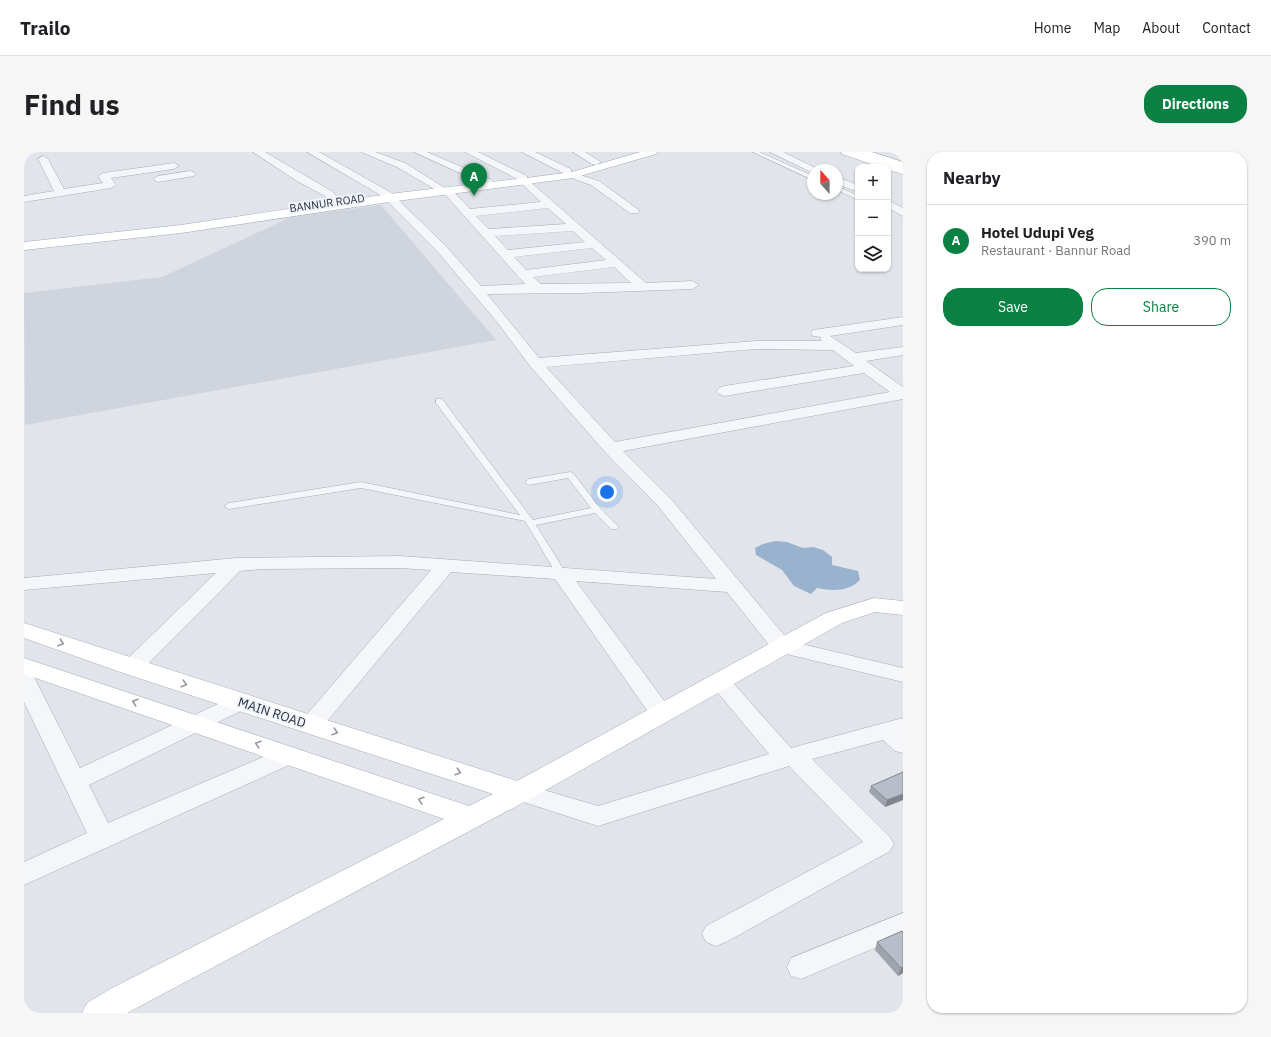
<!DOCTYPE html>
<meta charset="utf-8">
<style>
body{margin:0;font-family:"IBM Plex Sans",sans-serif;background:#f6f6f6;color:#202124}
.controls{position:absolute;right:12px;top:12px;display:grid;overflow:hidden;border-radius:8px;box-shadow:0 1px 3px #0004}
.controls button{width:36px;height:36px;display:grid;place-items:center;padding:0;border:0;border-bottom:1px solid #e0e0e0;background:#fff;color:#202124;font:20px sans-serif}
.compass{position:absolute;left:783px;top:12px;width:36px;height:36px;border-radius:50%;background:#fff;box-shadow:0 1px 3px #0004;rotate:339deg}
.you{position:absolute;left:583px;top:340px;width:14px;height:14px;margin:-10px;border:3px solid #fff;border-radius:50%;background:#1a73e8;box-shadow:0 0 0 6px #1a73e833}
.badge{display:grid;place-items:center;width:26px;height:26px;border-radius:50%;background:#0b8043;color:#fff;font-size:13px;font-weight:700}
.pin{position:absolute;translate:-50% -33px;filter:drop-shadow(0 1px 2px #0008)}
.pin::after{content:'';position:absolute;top:21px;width:14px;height:12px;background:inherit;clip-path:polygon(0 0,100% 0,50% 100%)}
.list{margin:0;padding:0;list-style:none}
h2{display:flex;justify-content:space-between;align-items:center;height:52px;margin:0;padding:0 16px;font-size:17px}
h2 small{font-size:13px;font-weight:400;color:#757577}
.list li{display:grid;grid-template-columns:26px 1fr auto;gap:12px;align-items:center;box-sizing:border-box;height:72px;padding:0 16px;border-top:1px solid #e0e0e0}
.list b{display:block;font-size:15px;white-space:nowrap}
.list p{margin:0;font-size:13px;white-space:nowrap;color:#757577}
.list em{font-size:13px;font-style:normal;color:#757577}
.actions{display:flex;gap:8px;padding:12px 16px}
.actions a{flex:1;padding:9px 0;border:1px solid #0b8043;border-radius:16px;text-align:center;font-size:14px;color:#0b8043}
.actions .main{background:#0b8043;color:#fff}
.icon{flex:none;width:22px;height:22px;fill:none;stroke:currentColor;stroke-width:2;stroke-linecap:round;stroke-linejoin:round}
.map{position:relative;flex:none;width:879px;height:861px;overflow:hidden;border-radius:16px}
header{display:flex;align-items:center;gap:24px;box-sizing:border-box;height:56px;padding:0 20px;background:#fff;border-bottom:1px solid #e0e0e0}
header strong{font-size:19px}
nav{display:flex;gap:22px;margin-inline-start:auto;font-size:14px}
.intro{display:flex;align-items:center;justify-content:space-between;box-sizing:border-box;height:96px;padding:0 24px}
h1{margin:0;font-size:28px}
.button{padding:10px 18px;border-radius:16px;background:#0b8043;color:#fff;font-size:14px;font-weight:700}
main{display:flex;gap:24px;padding:0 24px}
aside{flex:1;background:#fff;border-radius:16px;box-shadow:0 1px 3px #0004}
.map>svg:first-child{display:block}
</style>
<header>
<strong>Trailo</strong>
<nav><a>Home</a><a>Map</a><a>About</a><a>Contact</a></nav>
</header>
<div class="intro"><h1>Find us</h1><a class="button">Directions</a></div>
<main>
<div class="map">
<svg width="879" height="861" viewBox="0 0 879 861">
<rect width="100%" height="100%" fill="#e1e5eb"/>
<!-- built -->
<path fill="#cfd4dd" d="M357,53L472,188L1,273L0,141L138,125L267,65Z"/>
<!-- water -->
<path fill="#99b2ce" d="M751,389L763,390L779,396L789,395L799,398L808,405V413L834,419L836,428C824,440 809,439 793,436L787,442L770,434L758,418L732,403L731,396L739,392Z"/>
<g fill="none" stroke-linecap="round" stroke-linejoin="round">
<!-- lane casing -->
<g stroke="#a6acb6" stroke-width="1">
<g id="lane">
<path d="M729,0H735L789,24V28Z"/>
<path d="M813,34L834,44V48L813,38Z"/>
<path d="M412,247H418L509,368L567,356L544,326L505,333L501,330L505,327L546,320L549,321L576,356L595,375L593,377H587L571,361L512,373L543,423L538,426L533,423L501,369L337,336L205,357L200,354L205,351L337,330L496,363L412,251Z"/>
</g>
</g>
<!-- street casing -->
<g stroke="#a6acb6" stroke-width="1">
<g id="street">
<path d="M229,0H241L309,40L317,50L315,52H307L301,44L273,29Z"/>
<path d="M283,0H295L366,40L421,93L457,134L501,132L418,39L412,38L373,15L337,0H351L381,11L421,36L427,37L446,57L517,50L498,32L497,29L441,0H454L503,24V27L622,131L668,129L675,133L668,137L558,141L463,142L515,206L732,189H798L796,187L797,185L789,184L787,181L789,178L879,165V173L806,184L832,201L879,195V203L842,209L879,235V247L599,299L647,347L765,489L879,516V530L750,499L703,440L552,429L649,561L645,567L637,569L629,567L531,427L427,420L295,579L287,581L279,579L275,573L279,567L407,418L376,416L239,417L216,419L116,520L108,522L100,520L97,515L100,510L192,421L0,438V426L212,406L376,404L692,427L635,355L581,300L506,214L474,171L413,99L358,44ZM524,56L542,72L465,77L452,64ZM549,79L561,90L484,98L471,84ZM568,96L582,108L502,118L490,105ZM590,115L607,131L517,132L509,125ZM732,197L809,198L830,214L700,234L695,236L692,239L695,242L700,244L840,221L866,240L591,290L522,215Z"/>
<path d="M390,0H403L468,28L469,30L468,32H460Z"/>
<path d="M498,0H511L547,17V20L575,29L616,59L614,61H606L567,33L545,25V22L539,21Z"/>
<path d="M549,0H561L577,10L572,13L568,12Z"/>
<path d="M746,0H759L796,18H789V21L787,20Z"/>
<path d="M19,4L24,7L40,37L79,31L74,24L79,21L150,11L155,14L150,17L87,26L92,33L87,36L0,50V44L30,39L14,7Z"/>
<path d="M166,19L170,20L171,22L170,24L134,30L129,27L134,24Z"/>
<path d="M813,25L834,33V40L813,32Z"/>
<path d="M864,48L879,56V64L864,56Z"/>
<path d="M0,520L8,522L11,527L56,616L209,545L217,542L225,545L228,550L225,555L65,633L84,671L258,597L266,595L274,597L278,603L274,609L0,733V710L63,681L0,550Z"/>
<path d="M695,522L703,524L767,596L879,566V601L871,599L859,588L788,607L866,685L870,692L866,699L702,790L692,794L682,790L678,782L682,774L839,690L765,614L574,674L487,646L484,640L487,634L496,631L574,654L745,602L684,529L687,524Z"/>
<path d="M879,761V784L777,827L767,824L763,815L767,806Z"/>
</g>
</g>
<!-- secondary casing -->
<g stroke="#a6acb6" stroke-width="1">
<g id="secondary">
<path d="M817,0H833L879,15V22L864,18V15H856L818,2Z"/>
<path d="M869,0H879V5Z"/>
<path d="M850,446L879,449V463L851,460L818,471L506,647L103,861H58L63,851L88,836L420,667L0,522V506L445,654L469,642L99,521L0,486V471L493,629L802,461Z"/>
</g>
</g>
<!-- primary casing -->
<g stroke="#9fa9b8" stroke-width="1">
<path id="primary" d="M616,0H633L632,2L549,26L365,50L157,81L0,98V90L157,73L365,42L502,26L548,20Z"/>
</g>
<!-- highway casing -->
<g stroke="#8792a3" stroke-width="1">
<path id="highway" d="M832,0H848L879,10V17L833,2Z"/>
</g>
<!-- lane -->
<use href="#lane" fill="#f4f6f9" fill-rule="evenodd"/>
<!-- street -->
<use href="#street" fill="#f4f6f9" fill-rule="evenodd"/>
<!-- secondary -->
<use href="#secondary" fill="#fff" fill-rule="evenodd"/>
<!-- primary -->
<use href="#primary" fill="#fff" fill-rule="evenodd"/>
<!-- highway -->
<use href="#highway" fill="#fff" fill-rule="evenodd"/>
</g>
<!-- wall -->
<g fill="#9ea3ad">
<path d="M879,620V648L861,655L845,640L847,634Z"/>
<path d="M879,781V821L874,824L851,798L853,790Z"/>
</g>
<!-- shaded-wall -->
<g fill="#81858d">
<path d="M879,642V648L861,655L863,648Z"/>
<path d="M879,815V821L874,824L877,816Z"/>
</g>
<!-- building -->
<g fill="#b8bec9" stroke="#81858d">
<path d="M879,620V642L863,648L847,634Z"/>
<path d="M878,779L879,781V815L877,816L853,790Z"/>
</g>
<!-- one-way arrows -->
<defs><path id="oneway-chevron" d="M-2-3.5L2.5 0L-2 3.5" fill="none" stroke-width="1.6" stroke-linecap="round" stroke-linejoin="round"/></defs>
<g stroke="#9498a2">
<use href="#oneway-chevron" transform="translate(37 491) rotate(19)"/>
<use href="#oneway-chevron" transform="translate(160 532) rotate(18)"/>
<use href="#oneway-chevron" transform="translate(111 550) rotate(-162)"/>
<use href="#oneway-chevron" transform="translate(311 580) rotate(18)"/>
<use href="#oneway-chevron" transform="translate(234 592) rotate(-161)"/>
<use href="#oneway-chevron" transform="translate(434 620) rotate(18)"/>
<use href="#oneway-chevron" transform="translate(397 648) rotate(-161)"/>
</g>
<g text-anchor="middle" stroke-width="4" stroke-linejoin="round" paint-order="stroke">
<!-- far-street labels -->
<g font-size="11" fill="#283244" stroke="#f1f4f8">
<text transform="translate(303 51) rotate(-8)" y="4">BANNUR ROAD</text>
</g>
<!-- street labels -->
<g font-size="13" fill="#283244" stroke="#f1f4f8">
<text transform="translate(248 560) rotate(18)" y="5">MAIN ROAD</text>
</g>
</g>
</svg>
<div class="controls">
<button>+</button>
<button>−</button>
<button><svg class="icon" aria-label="layers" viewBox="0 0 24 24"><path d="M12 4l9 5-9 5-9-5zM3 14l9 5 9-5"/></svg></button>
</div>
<svg class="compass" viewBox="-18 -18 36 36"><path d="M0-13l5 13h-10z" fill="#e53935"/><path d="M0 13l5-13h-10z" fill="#757577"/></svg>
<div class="you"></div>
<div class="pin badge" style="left:450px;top:44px">A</div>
</div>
<aside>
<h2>Nearby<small></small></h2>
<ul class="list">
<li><span class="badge">A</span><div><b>Hotel Udupi Veg</b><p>Restaurant · Bannur Road</p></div><em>390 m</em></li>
</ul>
<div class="actions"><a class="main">Save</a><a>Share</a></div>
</aside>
</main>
